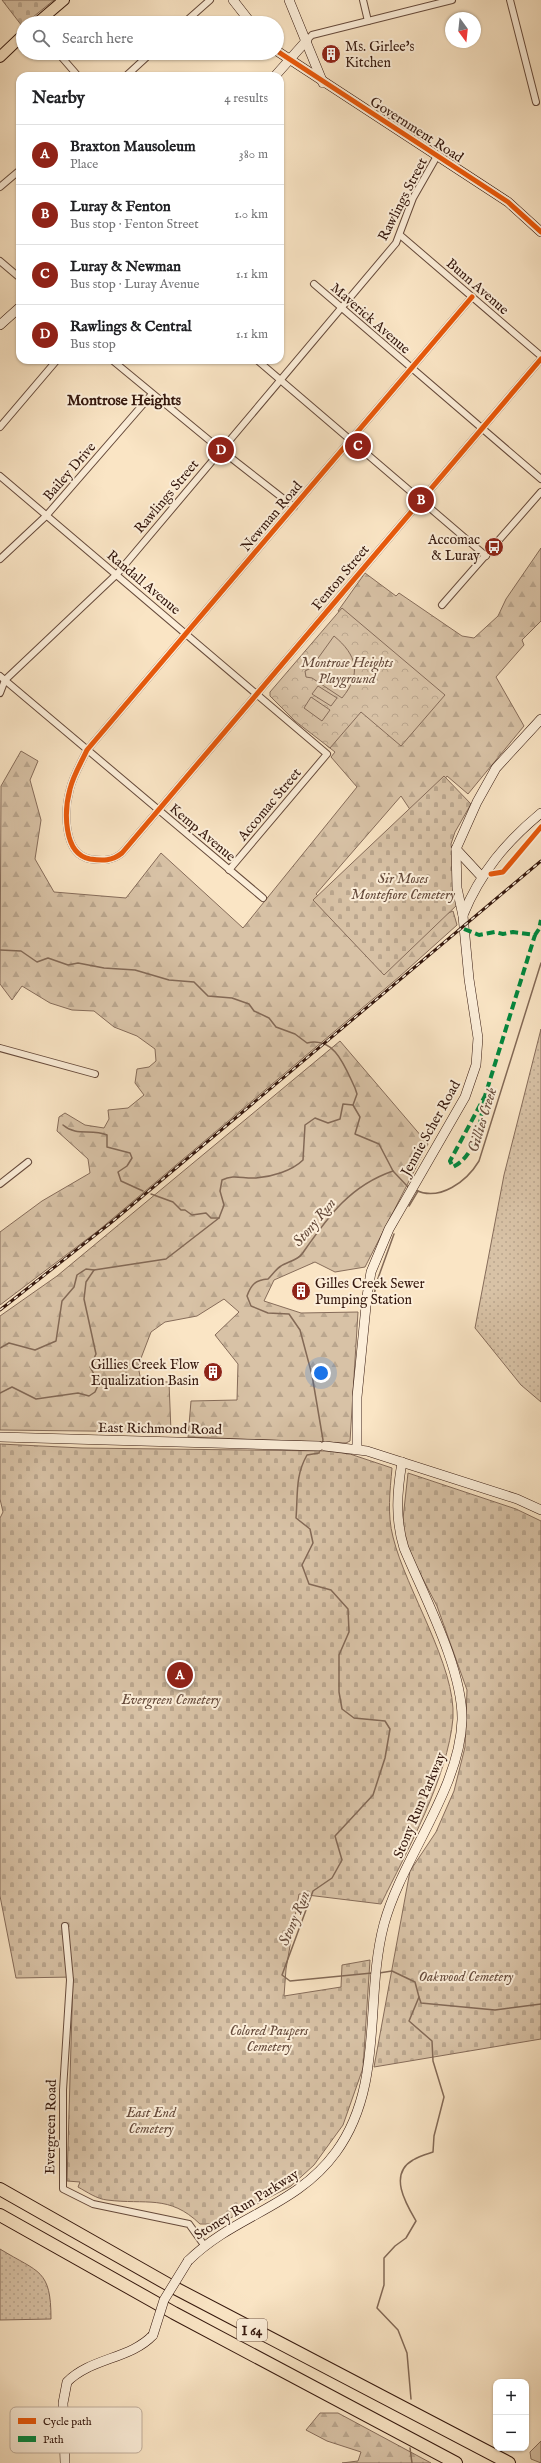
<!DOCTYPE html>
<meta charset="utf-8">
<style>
body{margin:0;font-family:"IM FELL English",serif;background:#f6f6f6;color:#202124}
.controls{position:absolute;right:12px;bottom:12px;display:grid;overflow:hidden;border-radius:8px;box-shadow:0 1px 3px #0004}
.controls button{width:36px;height:36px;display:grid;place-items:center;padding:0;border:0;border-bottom:1px solid #e0e0e0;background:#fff;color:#202124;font:20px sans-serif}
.compass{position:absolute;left:445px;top:12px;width:36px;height:36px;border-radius:50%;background:#fff;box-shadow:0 1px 3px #0004;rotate:165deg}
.you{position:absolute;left:321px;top:1373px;width:14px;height:14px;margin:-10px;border:3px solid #fff;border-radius:50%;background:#1a73e8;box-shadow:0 0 0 6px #1a73e833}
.badge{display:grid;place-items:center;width:26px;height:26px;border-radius:50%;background:#8f2418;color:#fff;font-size:13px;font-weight:700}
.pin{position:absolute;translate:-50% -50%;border:2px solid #fff;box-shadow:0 1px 4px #0006}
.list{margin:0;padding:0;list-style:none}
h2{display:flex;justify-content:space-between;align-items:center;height:52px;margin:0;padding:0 16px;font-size:17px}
h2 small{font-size:13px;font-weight:400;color:#757577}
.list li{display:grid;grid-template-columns:26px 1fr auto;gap:12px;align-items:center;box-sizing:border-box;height:60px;padding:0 16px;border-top:1px solid #e0e0e0}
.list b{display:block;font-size:15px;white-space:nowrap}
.list p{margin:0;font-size:13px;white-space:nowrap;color:#757577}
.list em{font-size:13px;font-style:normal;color:#757577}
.icon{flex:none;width:22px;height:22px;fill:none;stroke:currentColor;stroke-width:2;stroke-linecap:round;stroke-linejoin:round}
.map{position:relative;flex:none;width:541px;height:2463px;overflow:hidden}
.search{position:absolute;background:#fff;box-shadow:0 1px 3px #0004;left:16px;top:16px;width:268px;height:44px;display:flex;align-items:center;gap:10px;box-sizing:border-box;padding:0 14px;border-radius:22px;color:#757577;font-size:15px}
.panel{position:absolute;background:#fff;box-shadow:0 1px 3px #0004;left:16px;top:72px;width:268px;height:292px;border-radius:12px}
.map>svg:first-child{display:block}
</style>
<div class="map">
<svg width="541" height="2463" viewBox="0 0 541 2463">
<defs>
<pattern id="grass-dots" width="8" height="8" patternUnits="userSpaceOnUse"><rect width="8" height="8" fill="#d8c2a6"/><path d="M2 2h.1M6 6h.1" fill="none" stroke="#baa68e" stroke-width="1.8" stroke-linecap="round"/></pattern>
<pattern id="forest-firs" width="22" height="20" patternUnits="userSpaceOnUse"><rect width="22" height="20" fill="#d8c2a6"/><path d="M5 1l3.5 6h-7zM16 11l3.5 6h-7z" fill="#baa68e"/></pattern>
<pattern id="cemetery-stones" width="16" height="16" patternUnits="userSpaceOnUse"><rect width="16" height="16" fill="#d8c2a6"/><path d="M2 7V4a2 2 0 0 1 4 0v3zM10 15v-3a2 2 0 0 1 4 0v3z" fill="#baa68e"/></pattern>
<pattern id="park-crowns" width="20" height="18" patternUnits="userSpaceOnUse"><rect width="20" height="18" fill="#d8c2a6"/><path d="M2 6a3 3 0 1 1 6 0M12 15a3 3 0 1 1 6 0" fill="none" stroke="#baa68e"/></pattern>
</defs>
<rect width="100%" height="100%" fill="#fae5c5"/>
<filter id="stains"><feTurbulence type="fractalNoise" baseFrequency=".005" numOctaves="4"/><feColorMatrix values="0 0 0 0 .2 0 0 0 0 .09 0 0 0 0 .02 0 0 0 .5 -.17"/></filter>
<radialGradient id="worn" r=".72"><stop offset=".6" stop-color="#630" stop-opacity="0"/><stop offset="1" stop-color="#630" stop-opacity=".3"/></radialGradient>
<!-- grass -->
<g fill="url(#grass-dots)" stroke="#866c5a">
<path d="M541,1029V1402L521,1385L475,1328L504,1175Z"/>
<path d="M0,2249C39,2273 51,2269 51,2319L0,2320Z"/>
</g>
<!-- forest -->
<g fill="url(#forest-firs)" stroke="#866c5a">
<path d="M541,548V621L522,640L524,645L496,677L524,726L468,794L447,776L427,804L423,829L401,796L316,894L344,921L382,942L453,911L457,925L399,977L99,1230L0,1305V1232L42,1201L90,1173L88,1159L57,1131L59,1117L65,1113L85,1125L104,1128L109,1119L108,1110L128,1108L144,1095L135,1083L137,1069L149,1067L156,1061L155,1049L137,1036L114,1027L94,1011L72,1010L50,1003L22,986L12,1000L0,984L1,786L21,751L38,761L30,780L41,820L35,859L54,892L126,898L161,853L243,928L357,787L331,757L335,752L326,745L348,711L427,696L338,611L365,573L396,596L399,593L462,636L474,638L498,616L506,599Z"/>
<path d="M340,1041L428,1144L365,1267L335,1272L315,1262L274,1280L264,1301L301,1313L358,1312L350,1441L346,1443L188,1437L191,1401L237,1400L238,1364L215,1335L239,1312L224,1299L197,1316L165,1322L151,1332L138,1366L141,1381L169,1382L171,1432L0,1430V1316L57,1276Z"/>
<path d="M320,2413H338L431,2463H342L358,2461L361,2452L327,2441L306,2430Z"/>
<path d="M541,2441V2463L531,2459L530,2452Z"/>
</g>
<!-- cemetery -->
<g fill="url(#cemetery-stones)" stroke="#866c5a">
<path d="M2,0H54L22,26Z"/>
<path d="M444,776L471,804L455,832L451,844L458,904L384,975L313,900Z"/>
<path d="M0,1444L82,1448L327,1451L350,1454L392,1468C390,1491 387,1514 393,1537C406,1590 456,1666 453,1718C448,1777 407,1851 381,1904L299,1894L286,1969L284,1996L341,1987L342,1965L370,1960L363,2068L343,2125L314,2165L291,2186L219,2224H200C169,2194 146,2205 107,2200C97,2199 87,2192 78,2187L80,2182L67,2181L73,1977L16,1978L0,1896V1518L3,1512L0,1499Z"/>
<path d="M408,1473L516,1509L541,1521V2039L374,2067L410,1871L436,1832L454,1791L465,1747L467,1690L437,1606L401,1537Z"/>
</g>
<!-- park -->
<path fill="url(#park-crowns)" stroke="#866c5a" d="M342,608L445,695L401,746L361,712L330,748L295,721L270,696V692Z"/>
<!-- garden -->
<g fill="#d8c2a6" stroke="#866c5a">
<path d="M334,636C357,655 362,674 342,698L312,678L306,677L305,671L311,668Z"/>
<path d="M318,686L337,698L331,706L312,694Z"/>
<path d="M311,697L330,710L322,721L304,708Z"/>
</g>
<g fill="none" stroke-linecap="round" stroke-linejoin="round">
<!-- stream -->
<g stroke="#836956" stroke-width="1.5">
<path d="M0,950L21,951L37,962L48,958L68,965L78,963L104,968L135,970L169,980L194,982L208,996L232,998L249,1004L254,1011L269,1018L276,1027L295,1034L307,1043C335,1036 345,1067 355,1088L357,1094L353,1105"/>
<path d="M63,1125C77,1137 91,1128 107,1135V1147L130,1153L132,1158L127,1166L118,1172L121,1181L143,1191"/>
<path d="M415,1190C440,1202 467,1181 479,1161L541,963"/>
<path d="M151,1194L173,1202L181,1210H185L192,1215L206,1213L211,1218H219"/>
<path d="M409,1206L418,1191"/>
<path d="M374,1295L377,1281L394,1234"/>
<path d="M373,1301L374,1305"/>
<path d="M0,1348L9,1343L35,1350L56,1341L62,1301L74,1287L77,1275L86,1269L94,1270"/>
<path d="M0,1393L12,1387L36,1399L78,1393L89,1396L95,1392L99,1383L90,1367L96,1354L84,1299L86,1282L94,1270L166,1259L219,1218L224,1205L220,1191L222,1180C234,1174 243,1179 256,1178C271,1177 292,1171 303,1160L305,1125L315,1118L328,1123L340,1119L343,1104L353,1105L360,1117L355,1134L379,1144L393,1171L408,1187"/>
<path d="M322,1443L323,1440L312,1375L300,1330L289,1314L268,1313L251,1306L247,1296C251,1285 255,1280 268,1279C272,1275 276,1269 281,1266C287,1262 298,1260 302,1254C328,1217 349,1186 393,1171"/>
<path d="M320,1449L319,1453L307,1455C295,1476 298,1494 296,1518L310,1529L313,1543L302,1565L309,1584L331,1590L348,1609L349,1632L339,1655V1692L342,1709L354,1718L385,1721L390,1729L385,1758L373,1795L335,1836L342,1860L332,1878L313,1891L282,1975L290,1981L372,1973"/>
<path d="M379,1973L392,1971L415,1982L419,1997L409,2021L432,2041L433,2061L444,2097L434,2136L433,2152C427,2154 419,2156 413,2160C388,2174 406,2204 416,2221L406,2238L395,2246L384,2258V2285L377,2308L398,2330L407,2353L411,2399"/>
<path d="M419,1997L421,2003L495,2010L541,2004"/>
<path d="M410,2448L412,2463"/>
</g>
<!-- street casing -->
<g stroke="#664a3b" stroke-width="8">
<g id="street">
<path d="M363,0L368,21"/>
<path d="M510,0L536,102"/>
<path d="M184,23L210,0"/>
<path d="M307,40L312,35L452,0"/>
<path d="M58,53L78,76"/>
<path d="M126,76L151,53"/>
<path d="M0,187L20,170"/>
<path d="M400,235L541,356"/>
<path d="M0,261L20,278"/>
<path d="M314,284L541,479"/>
<path d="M472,297L87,750C81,763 73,776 70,789C64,811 63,854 90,859C103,861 112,861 122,853L541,359"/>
<path d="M112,360L221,450L294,507"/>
<path d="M257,360L486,556"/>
<path d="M0,427L57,360"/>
<path d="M0,476L327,754L229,870"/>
<path d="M0,559L46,516L152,394"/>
<path d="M442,605L541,492"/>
<path d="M0,676L263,898"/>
<path d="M0,693L5,680L117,574L396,243L413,198L437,156"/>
<path d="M0,1048L95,1074"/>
<path d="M0,1184L28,1162"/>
<path d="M65,1926L70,1980L63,2090V2189L93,2204L189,2224L204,2245"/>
</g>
</g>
<!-- secondary casing -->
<g stroke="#34170d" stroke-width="10">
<g id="secondary">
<path d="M233,0L251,23"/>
<path d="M289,0L323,83"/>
<path d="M277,51L508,202L541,232"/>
<path d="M275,76L307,40"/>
<path d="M0,325L20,307"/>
<path d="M456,849L481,876"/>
<path d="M463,915C480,873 506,842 541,813"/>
<path d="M0,1437L319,1446"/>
<path d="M325,1446L367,1451L517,1499L541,1510"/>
<path d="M357,1449V1397L367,1296L371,1272L389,1229L465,1097L476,1065L478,1038L469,979L463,916L457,888L456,849L477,802L496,768L541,719"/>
<path d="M188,2261C234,2215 296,2207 336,2152C385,2085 364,1999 384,1924C402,1858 460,1789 462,1720C463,1669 424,1596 404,1548C395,1519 397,1492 402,1462"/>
<path d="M65,2463L63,2403L67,2382C90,2358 131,2359 153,2335"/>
</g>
</g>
<!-- primary casing -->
<g stroke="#34170d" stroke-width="12">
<g id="primary">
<path d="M37,23L64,0"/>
<path d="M0,57L23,35"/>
</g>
</g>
<!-- highway casing -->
<g stroke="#34170d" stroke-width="14">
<g id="highway">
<path d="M0,2189L171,2286L509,2463"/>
<path d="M0,2215L174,2313L456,2463"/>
</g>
</g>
<!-- street -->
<use href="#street" stroke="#fceed9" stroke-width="6"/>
<!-- secondary -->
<use href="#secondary" stroke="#fceed9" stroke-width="9"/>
<!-- primary -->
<use href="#primary" stroke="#fae5c5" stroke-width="10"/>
<!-- highway -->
<use href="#highway" stroke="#fae5c5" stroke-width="12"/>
<!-- rail casing -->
<g stroke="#34170d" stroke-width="3">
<path id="rail" d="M0,1310L113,1221L541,861"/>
</g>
<!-- rail -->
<use href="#rail" stroke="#fceed9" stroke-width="1.5" stroke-dasharray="4.5" stroke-linecap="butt"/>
<!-- secondary-bridge casing -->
<g stroke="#34170d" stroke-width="10" stroke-linecap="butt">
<path id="secondary-bridge" d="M153,2335L164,2300L188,2261"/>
</g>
<!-- secondary-bridge -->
<use href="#secondary-bridge" stroke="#fceed9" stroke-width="9"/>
<!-- quiet -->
<g stroke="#00873e" stroke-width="4" stroke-dasharray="8 4" stroke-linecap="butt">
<path d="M464,929L479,935L495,932L503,934L513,932L535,935L539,929L541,920"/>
<path d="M485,1096C480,1121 478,1154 453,1167L450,1161L485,1096L535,935"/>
</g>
<!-- cycleway casing -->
<g stroke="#fceed9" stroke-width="8">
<g id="cycleway">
<path d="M277,51L508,202L541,232"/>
<path d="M472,297L87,750C81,763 73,776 70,789C64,811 63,854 90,859C103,861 112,861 122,853L541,359"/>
<path d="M491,874L503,872L541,827"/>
</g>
</g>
<!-- cycleway -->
<use href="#cycleway" stroke="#e8590c" stroke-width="5"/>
</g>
<!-- icons -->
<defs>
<g id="building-disc" transform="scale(1)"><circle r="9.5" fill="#8f2418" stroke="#fceed9"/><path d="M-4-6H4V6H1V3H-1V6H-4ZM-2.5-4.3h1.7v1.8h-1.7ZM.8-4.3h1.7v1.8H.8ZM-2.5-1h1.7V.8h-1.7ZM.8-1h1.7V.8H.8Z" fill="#fff"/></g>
<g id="bus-disc" transform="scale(1)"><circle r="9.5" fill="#8f2418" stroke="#fceed9"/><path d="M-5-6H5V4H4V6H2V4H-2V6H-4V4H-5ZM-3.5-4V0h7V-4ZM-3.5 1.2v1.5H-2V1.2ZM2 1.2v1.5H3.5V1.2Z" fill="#fff"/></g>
</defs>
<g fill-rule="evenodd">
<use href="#building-disc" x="331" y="54"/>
<use href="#bus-disc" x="494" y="547"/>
<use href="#building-disc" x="301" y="1291"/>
<use href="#building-disc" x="213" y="1372"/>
</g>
<g text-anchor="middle" stroke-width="4" stroke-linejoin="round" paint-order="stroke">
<!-- shield labels -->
<rect fill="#fceed9" stroke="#70584a" stroke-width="1" x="237" y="2319" width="30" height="22" rx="3"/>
<g font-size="13" font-weight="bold" fill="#34170d">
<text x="252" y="2335">I 64</text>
</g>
<!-- poi labels -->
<g font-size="14" fill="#34170d" stroke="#fceed9" text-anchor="start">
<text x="345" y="51">Ms. Girlee's<tspan x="345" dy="16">Kitchen</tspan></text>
<text x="480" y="544" text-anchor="end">Accomac<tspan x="480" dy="16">&amp; Luray</tspan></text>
<text x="315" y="1288">Gilles Creek Sewer<tspan x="315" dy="16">Pumping Station</tspan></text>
<text x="199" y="1369" text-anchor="end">Gillies Creek Flow<tspan x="199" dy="16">Equalization Basin</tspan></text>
</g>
<!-- street labels -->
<g font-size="14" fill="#34170d" stroke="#fceed9">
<text transform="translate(417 129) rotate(33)" y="5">Government Road</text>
<text transform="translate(402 199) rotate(-63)" y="5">Rawlings Street</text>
<text transform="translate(478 286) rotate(41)" y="5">Bunn Avenue</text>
<text transform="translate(371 318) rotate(41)" y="5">Maverick Avenue</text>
<text transform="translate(69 471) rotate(-49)" y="5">Bailey Drive</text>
<text transform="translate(166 496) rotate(-50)" y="5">Rawlings Street</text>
<text transform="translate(271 516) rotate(-50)" y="5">Newman Road</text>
<text transform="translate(340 577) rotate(-50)" y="5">Fenton Street</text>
<text transform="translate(144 582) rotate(40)" y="5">Randall Avenue</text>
<text transform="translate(269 804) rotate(-50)" y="5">Accomac Street</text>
<text transform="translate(203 832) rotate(40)" y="5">Kemp Avenue</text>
<text transform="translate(430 1128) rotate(-61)" y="5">Jennie Scher Road</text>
<text transform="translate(160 1428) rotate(1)" y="5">East Richmond Road</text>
<text transform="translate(419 1805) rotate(-67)" y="5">Stony Run Parkway</text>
<text transform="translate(50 2127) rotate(-89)" y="5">Evergreen Road</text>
<text transform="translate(246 2204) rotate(-32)" y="5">Stoney Run Parkway</text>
</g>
<!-- park labels -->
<g font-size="14" font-style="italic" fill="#654a3b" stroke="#fceed9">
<text x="347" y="667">Montrose Heights<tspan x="347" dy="16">Playground</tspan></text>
<text x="403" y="883">Sir Moses<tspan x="403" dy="16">Montefiore Cemetery</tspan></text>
<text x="171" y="1704">Evergreen Cemetery</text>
<text x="466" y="1981">Oakwood Cemetery</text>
<text x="269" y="2035">Colored Paupers<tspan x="269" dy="16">Cemetery</tspan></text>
<text x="151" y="2117">East End<tspan x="151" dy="16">Cemetery</tspan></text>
</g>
<!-- neighbourhood labels -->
<g font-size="15" font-weight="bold" fill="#34170d" stroke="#fceed9">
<text x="124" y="405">Montrose Heights</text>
</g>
<!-- water labels -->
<g font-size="15" font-style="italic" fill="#684d3d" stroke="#fceed9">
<text transform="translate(482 1120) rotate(-73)" y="5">Gillies Creek</text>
<text transform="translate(314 1222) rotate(-50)" y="5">Stony Run</text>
<text transform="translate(294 1918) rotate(-67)" y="5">Stony Run</text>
</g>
</g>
<!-- legend -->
<rect x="10" y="2407" width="132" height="46" rx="6" fill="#fceed9" stroke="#c0ae9c" stroke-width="1"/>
<rect x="18" y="2418" width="18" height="6" fill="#e8590c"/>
<rect x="18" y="2436" width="18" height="6" fill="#00873e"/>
<g font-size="11" fill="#34170d">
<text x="43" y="2425">Cycle path</text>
<text x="43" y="2443">Path</text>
</g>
<rect width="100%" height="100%" filter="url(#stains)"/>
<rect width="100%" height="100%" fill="url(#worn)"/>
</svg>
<div class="controls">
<button>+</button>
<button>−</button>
</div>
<svg class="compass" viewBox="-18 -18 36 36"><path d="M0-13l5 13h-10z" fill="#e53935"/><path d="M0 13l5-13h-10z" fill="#757577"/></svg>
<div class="you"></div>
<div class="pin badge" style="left:180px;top:1675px">A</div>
<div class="pin badge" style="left:421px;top:500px">B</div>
<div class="pin badge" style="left:358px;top:446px">C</div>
<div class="pin badge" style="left:221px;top:450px">D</div>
<div class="search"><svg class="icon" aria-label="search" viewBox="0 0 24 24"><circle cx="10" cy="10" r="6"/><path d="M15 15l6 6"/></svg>Search here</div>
<section class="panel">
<h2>Nearby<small>4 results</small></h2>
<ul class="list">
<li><span class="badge">A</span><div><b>Braxton Mausoleum</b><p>Place</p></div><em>380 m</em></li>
<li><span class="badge">B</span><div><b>Luray &amp; Fenton</b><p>Bus stop · Fenton Street</p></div><em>1.0 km</em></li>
<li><span class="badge">C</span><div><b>Luray &amp; Newman</b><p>Bus stop · Luray Avenue</p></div><em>1.1 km</em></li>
<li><span class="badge">D</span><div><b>Rawlings &amp; Central</b><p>Bus stop</p></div><em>1.1 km</em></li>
</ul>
</section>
</div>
